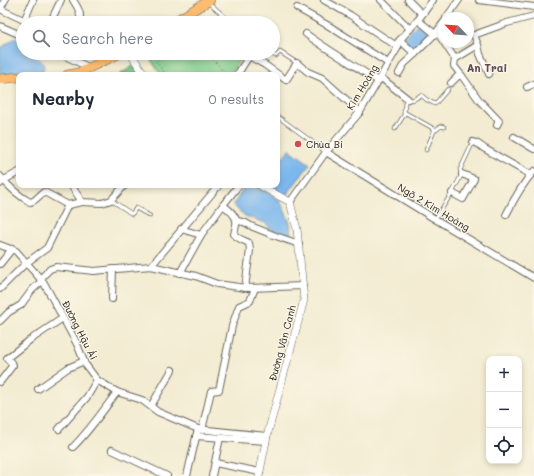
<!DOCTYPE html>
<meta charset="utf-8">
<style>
body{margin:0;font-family:Mali,sans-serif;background:#f2f2f3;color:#1f2937}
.controls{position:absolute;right:12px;bottom:12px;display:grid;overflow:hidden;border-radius:8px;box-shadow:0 2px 6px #0003}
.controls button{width:36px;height:36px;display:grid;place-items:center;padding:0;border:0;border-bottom:1px solid #e0e1e3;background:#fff;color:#1f2937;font:20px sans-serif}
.compass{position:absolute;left:438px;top:12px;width:36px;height:36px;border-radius:50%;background:#fff;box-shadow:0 2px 6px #0003;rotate:295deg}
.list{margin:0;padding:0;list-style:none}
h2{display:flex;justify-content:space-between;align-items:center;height:52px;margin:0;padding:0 16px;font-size:17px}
h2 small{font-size:13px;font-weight:400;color:#747a83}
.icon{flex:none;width:22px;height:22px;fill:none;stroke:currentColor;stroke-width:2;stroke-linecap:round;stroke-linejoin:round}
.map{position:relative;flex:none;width:534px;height:476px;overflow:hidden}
.search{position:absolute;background:#fff;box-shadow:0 2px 6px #0003;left:16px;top:16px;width:264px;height:44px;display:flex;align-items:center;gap:10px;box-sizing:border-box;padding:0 14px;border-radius:22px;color:#747a83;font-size:15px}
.panel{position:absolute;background:#fff;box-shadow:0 2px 6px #0003;left:16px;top:72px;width:264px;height:116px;border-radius:8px}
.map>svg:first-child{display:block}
</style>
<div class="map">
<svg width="534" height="476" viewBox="0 0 534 476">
<rect width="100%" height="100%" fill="#fcf5e5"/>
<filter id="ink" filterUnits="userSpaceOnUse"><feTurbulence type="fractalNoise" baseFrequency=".025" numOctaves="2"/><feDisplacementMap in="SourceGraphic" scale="8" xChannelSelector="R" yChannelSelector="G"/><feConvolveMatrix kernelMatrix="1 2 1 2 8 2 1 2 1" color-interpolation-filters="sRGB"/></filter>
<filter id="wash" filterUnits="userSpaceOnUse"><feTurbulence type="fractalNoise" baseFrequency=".012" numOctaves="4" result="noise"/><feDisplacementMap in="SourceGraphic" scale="16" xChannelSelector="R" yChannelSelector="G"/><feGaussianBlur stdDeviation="0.9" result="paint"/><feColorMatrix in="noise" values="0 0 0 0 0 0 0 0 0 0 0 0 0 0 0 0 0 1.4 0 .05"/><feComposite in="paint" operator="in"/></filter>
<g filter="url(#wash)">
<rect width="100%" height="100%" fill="#f3ecd2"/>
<!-- green -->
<g fill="#7dcc8c" stroke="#4c7454">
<path d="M214,15L223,23H202Z"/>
<path d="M155,53H244L234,69L231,75H161L149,57Z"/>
<path d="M133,66L139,75H119Z"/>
</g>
<!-- water -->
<g fill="#7bb7ed" stroke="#4c6a84">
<path d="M418,23L432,36L416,52L404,39Z"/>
<path d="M16,37L23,44V53H32L44,65L43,72L0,75V49Z"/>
<path d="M289,149L310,164L284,198L268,185H277V166Z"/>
<path d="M246,185H255L278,199L283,207L290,223L291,239L276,233L265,223L245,216L233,205Z"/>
</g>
</g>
<g filter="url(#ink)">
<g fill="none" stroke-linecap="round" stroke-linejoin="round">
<!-- service casing -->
<g stroke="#67655c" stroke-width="4.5">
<g id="service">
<path d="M209,3L232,23"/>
<path d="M269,53L276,56L280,52L297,63"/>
<path d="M404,112L436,130L441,126L444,127"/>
<path d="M277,116L326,152"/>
<path d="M395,129L404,115L405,102L408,99C414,101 416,98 421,95L427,100L435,104L448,89"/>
<path d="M426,150L435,129"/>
<path d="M111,200L132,214L136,208L150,216"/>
<path d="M435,219L452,193L462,174L460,170L473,142"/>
</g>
</g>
<!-- minor casing -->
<g stroke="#67655c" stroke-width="8">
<g id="minor">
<path d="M73,0C78,8 82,13 79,23"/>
<path d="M324,0L350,15L398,47"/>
<path d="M381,0L410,29"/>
<path d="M408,0L422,14"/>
<path d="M479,0L534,7"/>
<path d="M297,8L329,26L388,63"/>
<path d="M0,9L30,23"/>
<path d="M0,9L5,0"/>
<path d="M446,18L459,0"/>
<path d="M418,20L435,34L444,22"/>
<path d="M24,21L33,0"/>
<path d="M50,23L61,0"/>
<path d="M0,26L23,36"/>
<path d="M306,34C329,51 354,65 378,81"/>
<path d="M400,40L415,54L435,34L439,35L455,59L478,45"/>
<path d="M59,53L90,68"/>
<path d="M95,53L109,59"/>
<path d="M249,56L265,65L286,80L297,63L308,72L322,78L360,112"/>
<path d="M455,59L454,66L462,76"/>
<path d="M399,73L404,64L415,54"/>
<path d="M489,74L480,54L478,45L474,35L507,23L534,16"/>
<path d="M237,75L251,53"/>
<path d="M380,77L408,99"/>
<path d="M451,83L458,76H462L479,100L499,121L497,125"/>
<path d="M527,87L534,84"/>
<path d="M514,137L534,149"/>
<path d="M473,142L478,144L485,149L531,175"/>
<path d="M326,152L435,219L534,278"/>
<path d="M0,176C8,186 19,196 30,202C35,202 39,195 44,192L48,194L68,205"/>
<path d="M0,184L4,180L19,172"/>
<path d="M71,185L82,202L102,203L111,200L125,185"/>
<path d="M452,193L463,199L474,179L462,174"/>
<path d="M290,202L326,152L360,112L398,47V42L418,20L433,0"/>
<path d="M223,205C228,209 235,214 236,220C237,224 235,230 234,234C237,239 244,240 249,243L250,250L245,288"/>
<path d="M506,215C513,201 524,182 534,171"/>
<path d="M237,221L244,222L253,227L276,236L299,244"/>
<path d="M181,229L201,235"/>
<path d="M0,245L16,251L44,283L77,344L85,364L97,380L117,392L142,400L158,412L198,429L267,436"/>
<path d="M0,264L12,249"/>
<path d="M151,266L219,185"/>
<path d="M180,273L201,235L223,205L239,185"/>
<path d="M40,279L50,269L56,267L94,271L151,266L196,276L217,284L246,288L303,286"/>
<path d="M0,289L26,263L47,248L68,205L82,202"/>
<path d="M112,299L113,269"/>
<path d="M0,321L9,312L21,305L32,290L42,281"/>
<path d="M0,382L13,365L7,358L30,340L63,318"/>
<path d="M38,389L68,368L84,361"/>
<path d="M151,406L172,370"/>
<path d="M59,429L87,397L97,380"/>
<path d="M202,430L211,391L219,390L232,326L239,306L250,301L255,288"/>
<path d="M196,436L266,441"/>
<path d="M73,447C90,430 103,411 117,392"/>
<path d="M112,450L167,476"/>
<path d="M215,463L260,472"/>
<path d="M187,476L197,433"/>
<path d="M212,476L220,438"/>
</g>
</g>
<!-- tertiary casing -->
<g stroke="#67655c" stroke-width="8">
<g id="tertiary">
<path d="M130,53L145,75"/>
<path d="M259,476L267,436L304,300L297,229L290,202L259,185"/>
</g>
</g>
<!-- primary casing -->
<g stroke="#67655c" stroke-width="10">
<g id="primary">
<path d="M172,23L210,0"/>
<path d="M67,75L78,73L121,53"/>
<path d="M0,79L19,77"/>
</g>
</g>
<!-- path -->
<g stroke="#67655c" stroke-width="1" stroke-dasharray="1 3" stroke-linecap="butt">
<path d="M208,53L226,75"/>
<path d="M166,75L156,61L167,53"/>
</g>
<!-- service -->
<use href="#service" stroke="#fff" stroke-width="3"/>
<!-- minor -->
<use href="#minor" stroke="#fff" stroke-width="6"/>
<!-- tertiary -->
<use href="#tertiary" stroke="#fff" stroke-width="7"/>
<!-- primary -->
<use href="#primary" stroke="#febc70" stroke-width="9"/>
</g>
</g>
<!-- markers -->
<circle fill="#d1495b" stroke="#fcf5e5" stroke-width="1.5" cx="298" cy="144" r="4"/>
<g text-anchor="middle" stroke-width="3" stroke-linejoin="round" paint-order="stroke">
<!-- street labels -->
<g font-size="10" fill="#1c1c1c" stroke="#fcf5e5">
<text transform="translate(362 87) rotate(-59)" y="4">Kim Hoàng</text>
<text transform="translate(434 207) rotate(31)" y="4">Ngõ 2 Kim Hoàng</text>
<text transform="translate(80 330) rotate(63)" y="4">Đường Hậu Ái</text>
<text transform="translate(282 343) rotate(-75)" y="4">Đường Vân Canh</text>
</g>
<!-- poi labels -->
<g font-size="10" fill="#1c1c1c" stroke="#fcf5e5" text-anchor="start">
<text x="306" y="148">Chùa Bi</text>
</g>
<!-- neighbourhood labels -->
<g font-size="11" font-weight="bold" fill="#5e4a58" stroke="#fcf5e5">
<text x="487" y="72">An Trai</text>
</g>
</g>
</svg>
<div class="controls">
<button>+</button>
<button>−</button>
<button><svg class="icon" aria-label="locate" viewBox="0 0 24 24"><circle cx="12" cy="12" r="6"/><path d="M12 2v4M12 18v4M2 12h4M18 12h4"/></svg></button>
</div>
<svg class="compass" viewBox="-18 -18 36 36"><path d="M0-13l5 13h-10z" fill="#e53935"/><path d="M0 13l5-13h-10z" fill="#747a83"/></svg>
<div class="search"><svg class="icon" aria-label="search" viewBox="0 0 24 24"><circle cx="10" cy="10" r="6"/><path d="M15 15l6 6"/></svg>Search here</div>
<section class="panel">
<h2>Nearby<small>0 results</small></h2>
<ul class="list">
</ul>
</section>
</div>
